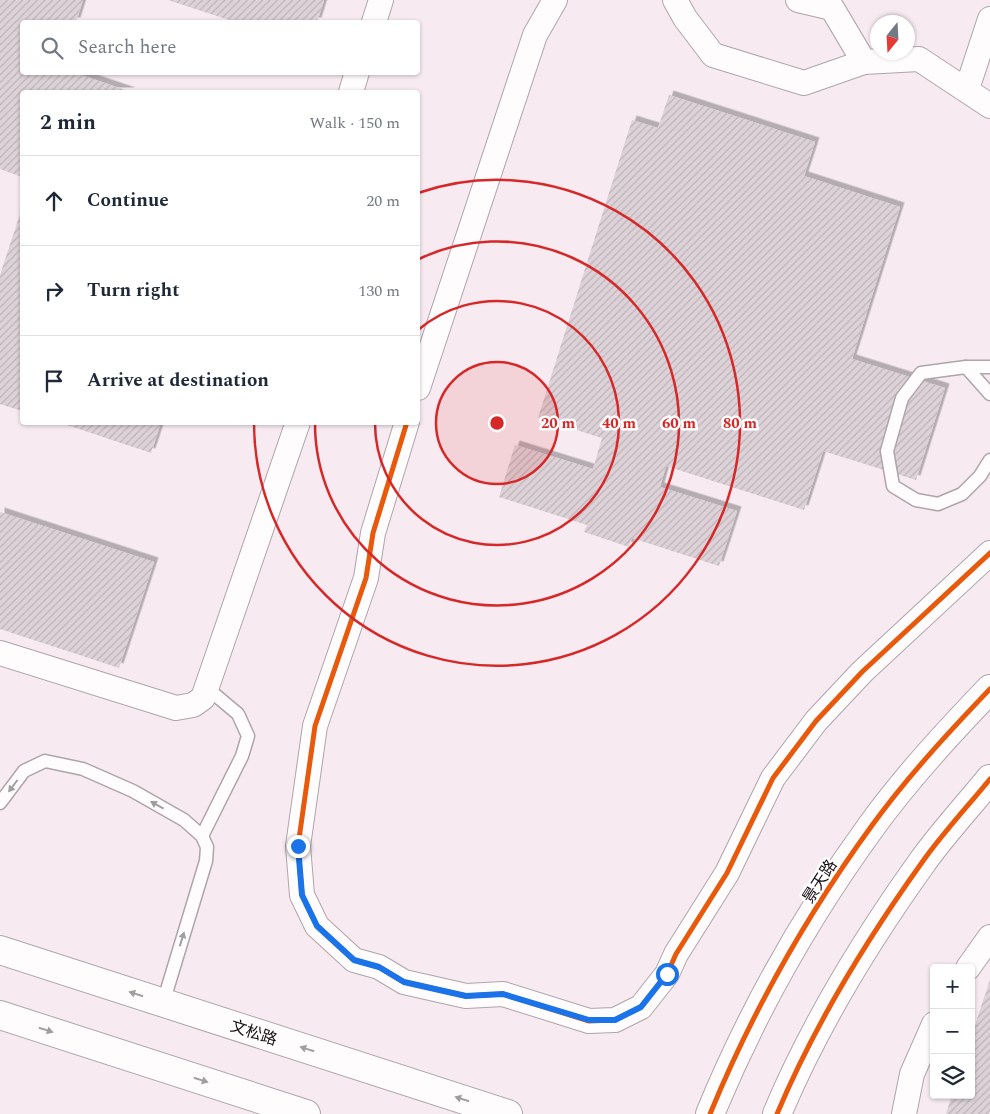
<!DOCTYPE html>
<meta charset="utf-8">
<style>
body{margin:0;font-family:Spectral,"Noto Sans SC",serif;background:#f6f6f7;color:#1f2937}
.controls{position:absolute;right:15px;bottom:15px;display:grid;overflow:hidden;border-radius:5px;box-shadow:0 1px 4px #0004}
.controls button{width:45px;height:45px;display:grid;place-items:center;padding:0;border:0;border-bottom:1px solid #e0e1e3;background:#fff;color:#1f2937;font:25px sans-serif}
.compass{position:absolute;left:870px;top:15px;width:45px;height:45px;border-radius:50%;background:#fff;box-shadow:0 1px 4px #0004;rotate:198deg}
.stop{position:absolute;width:15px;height:15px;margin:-11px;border:4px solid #1a73e8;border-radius:50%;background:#fff}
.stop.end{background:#1a73e8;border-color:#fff;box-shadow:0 1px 5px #0008}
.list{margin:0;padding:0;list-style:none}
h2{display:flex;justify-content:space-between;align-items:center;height:65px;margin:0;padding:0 20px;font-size:21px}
h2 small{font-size:16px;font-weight:400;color:#747a83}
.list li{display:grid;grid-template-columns:32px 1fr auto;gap:15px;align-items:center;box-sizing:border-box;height:90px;padding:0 20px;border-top:1px solid #e0e1e3}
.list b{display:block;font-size:19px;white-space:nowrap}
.list em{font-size:16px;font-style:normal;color:#747a83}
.icon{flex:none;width:28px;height:28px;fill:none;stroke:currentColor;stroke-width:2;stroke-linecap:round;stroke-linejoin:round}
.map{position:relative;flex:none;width:990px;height:1114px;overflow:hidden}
.search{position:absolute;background:#fff;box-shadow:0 1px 4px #0004;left:20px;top:20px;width:400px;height:55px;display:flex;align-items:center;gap:12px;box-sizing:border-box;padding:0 18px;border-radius:5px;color:#747a83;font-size:19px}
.panel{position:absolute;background:#fff;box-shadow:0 1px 4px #0004;left:20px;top:90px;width:400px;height:335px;border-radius:5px}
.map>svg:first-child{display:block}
</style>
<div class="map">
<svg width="990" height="1114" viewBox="0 0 990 1114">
<defs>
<pattern id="building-hatch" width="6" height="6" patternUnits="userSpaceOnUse" patternTransform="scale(1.25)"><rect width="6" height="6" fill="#ddd2d7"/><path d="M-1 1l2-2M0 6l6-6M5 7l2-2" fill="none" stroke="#bdb3b8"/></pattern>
<filter id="shadow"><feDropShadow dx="4.5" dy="-4.5" stdDeviation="0" flood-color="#0004"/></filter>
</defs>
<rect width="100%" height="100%" fill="#f7ebf1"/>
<!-- building -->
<g fill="url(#building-hatch)" filter="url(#shadow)">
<path d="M0,0H83L76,22H22V72H72L131,92H22V177L0,169Z"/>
<path d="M168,0H324L317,22H235Z"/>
<path d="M669,95L815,142L804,176L900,207L852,359L945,388L916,480L823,451L804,510L666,466L660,487L737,511L719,566L632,538L629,547L584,532L587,525L499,497L515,445L593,469L602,438L538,418L632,120L658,128Z"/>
<path d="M22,208V411L0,404V275Z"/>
<path d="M58,422H161L151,453Z"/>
<path d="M0,512L154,562L119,668L0,629Z"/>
<path d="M990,980V1111L989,1114H946L952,1095H971V1037Z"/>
</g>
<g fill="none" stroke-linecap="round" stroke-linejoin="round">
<!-- service casing -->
<g stroke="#afa4aa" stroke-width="15">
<g id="service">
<path d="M966,367L990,394"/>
<path d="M990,367H966L921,373L902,398L887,451L893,486L916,500L938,504L962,494L980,476L990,460"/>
<path d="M0,803L24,771L45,761L83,769L133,791L184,820L202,836L207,847L206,861L163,1003"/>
<path d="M202,836L242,756L248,736L238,714L207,688"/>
</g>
</g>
<!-- minor casing -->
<g stroke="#afa4aa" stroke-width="26">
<g id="minor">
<path d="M675,0L685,18L713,55L804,83L864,62"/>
<path d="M798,0L832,8L864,62L919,59L990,106"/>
<path d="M374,22L381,0"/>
<path d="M967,89L990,19"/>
<path d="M351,92L357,72"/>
<path d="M418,388L535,35L555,0"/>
<path d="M407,422L373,533L366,578L315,726L298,846L302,895L317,926L354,960L379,967L404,982L466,996L503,994L589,1021L615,1020L641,1007L667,974L676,954L727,873L773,778L816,721L862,672L990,553"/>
<path d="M0,653L176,708L193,705L203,698L298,422"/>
<path d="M968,968L990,937"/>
<path d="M904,1114L912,1074L934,1024"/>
</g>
</g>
<!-- tertiary casing -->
<g stroke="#afa4aa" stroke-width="30">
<g id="tertiary">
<path d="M0,950L508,1114"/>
<path d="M0,1015L306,1114"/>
<path d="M710,1114C752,1012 808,913 873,824C908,776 949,732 990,689"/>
<path d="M777,1114C814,1026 867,939 923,861C943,833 968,806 990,779"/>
</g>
</g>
<!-- service -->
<use href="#service" stroke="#fefcfd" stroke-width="12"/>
<!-- minor -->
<use href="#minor" stroke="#fefcfd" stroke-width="24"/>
<!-- tertiary -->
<use href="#tertiary" stroke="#fefcfd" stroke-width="28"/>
<!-- cycleway casing -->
<g stroke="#fff" stroke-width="8">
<g id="cycleway">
<path d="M407,422L373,533L366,578L315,726L298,846L302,895L317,926L354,960L379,967L404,982L466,996L503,994L589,1021L615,1020L641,1007L667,974L676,954L727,873L773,778L816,721L862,672L990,553"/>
<path d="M710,1114C752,1012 808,913 873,824C908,776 949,732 990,689"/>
<path d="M777,1114C814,1026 867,939 923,861C943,833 968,806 990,779"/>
</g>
</g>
<!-- cycleway -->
<use href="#cycleway" stroke="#e8590c" stroke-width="5"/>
</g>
<!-- one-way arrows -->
<defs><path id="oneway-solid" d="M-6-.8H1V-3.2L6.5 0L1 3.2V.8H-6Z" transform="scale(1.25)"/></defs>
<g fill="#a29d9f">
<use href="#oneway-solid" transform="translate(13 786) rotate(127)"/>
<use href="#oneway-solid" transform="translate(157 805) rotate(-151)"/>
<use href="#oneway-solid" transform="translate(182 939) rotate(-73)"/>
<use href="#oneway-solid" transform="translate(136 994) rotate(-162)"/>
<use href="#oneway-solid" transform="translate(46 1030) rotate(18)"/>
<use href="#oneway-solid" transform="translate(307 1049) rotate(-162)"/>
<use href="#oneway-solid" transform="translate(201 1080) rotate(18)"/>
<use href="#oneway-solid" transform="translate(462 1099) rotate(-162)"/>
</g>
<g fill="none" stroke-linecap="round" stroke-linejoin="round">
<!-- route -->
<path stroke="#1a73e8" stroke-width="6" d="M298,846L302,895L317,926L354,960L379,967L404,982L466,996L503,994L589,1020H615L641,1007L667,974"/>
</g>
<!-- distance rings -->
<circle cx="497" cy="423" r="61" fill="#d62828" fill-opacity=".12"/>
<g fill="none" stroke="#d62828" stroke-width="2.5">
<circle cx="497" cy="423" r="61"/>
<path d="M418 330A122 122 0 1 1 375 423"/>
<path d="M419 259A182 182 0 1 1 315 423"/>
<path d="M418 193A243 243 0 1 1 254 423"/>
</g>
<g text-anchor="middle" stroke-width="5" stroke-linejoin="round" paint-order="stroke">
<!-- street labels -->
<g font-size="16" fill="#180e13" stroke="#fff">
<text transform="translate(819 881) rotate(-57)" y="6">景天路</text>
<text transform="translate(254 1032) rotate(18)" y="6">文松路</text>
</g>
</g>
<circle cx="497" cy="423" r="8" fill="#d62828" stroke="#fff" stroke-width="2.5"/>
<g font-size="15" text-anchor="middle" font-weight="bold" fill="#d62828" stroke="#fff" stroke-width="5" stroke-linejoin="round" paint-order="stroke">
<text x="558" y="428">20 m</text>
<text x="619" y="428">40 m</text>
<text x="679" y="428">60 m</text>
<text x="740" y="428">80 m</text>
</g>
</svg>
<div class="controls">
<button>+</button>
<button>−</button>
<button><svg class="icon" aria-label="layers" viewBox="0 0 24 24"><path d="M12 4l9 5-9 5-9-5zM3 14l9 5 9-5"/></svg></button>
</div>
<svg class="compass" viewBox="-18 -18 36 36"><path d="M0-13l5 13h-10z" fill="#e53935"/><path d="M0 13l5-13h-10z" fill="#747a83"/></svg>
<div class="stop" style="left:667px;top:974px"></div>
<div class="stop end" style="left:298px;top:846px"></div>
<div class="search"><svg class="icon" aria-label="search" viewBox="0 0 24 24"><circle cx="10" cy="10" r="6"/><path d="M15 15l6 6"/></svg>Search here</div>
<section class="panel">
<h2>2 min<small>Walk · 150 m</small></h2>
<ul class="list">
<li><svg class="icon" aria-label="ahead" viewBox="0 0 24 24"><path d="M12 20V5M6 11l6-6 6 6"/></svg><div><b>Continue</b></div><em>20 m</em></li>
<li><svg class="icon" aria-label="right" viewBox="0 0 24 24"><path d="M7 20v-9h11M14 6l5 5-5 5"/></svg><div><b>Turn right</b></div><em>130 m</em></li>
<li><svg class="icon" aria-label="arrive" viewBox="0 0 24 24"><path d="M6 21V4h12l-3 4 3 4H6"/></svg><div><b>Arrive at destination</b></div></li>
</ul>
</section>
</div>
